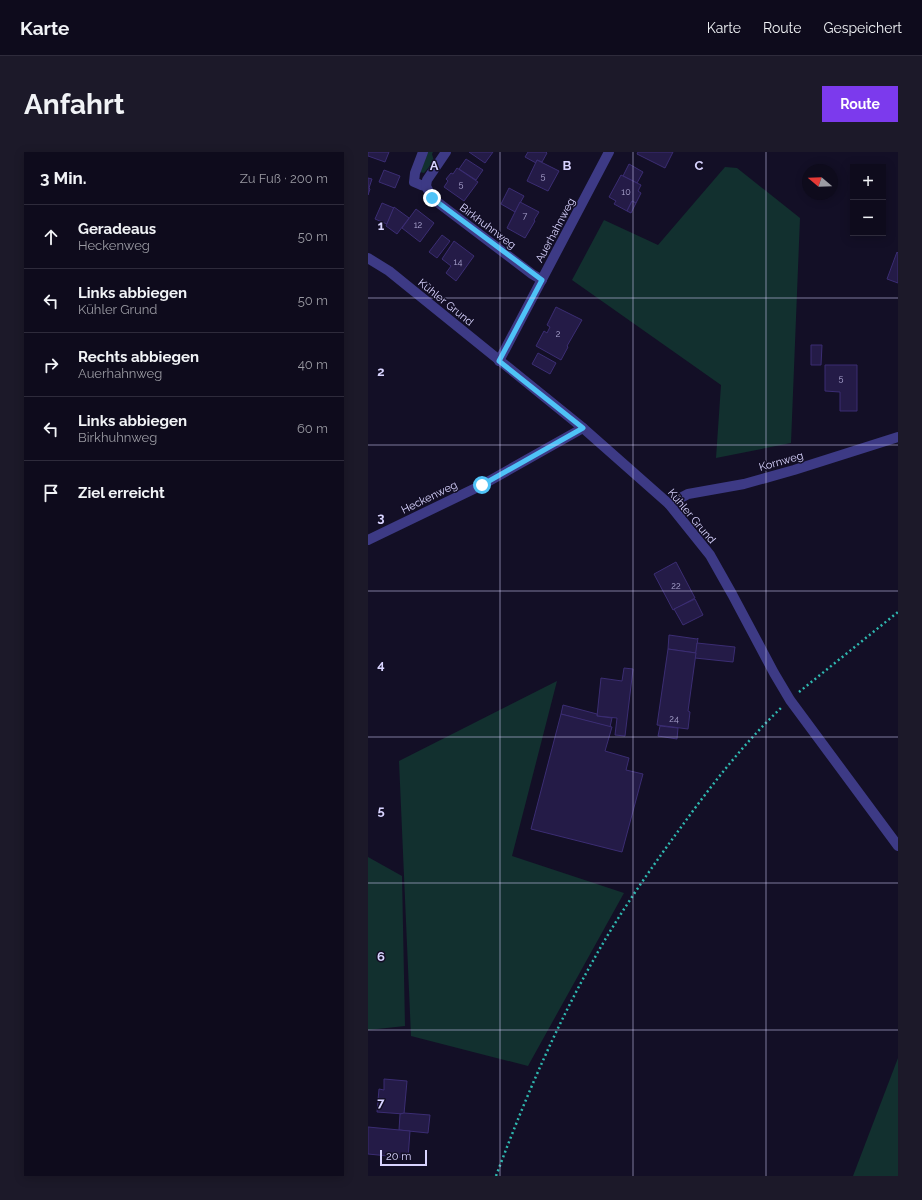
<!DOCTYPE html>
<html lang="de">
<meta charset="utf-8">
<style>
body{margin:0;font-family:Raleway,sans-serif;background:#1c1929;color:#f1f3f6}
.controls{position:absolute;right:12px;top:12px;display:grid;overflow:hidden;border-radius:0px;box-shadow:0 2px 10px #0003}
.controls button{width:36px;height:36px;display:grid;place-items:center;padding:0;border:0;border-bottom:1px solid #2e2b3b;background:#0e0b1c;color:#f1f3f6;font:20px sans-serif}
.compass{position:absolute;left:434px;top:12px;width:36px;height:36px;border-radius:50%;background:#0e0b1c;box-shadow:0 2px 10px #0003;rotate:289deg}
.scale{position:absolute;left:12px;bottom:10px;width:47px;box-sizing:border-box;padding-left:4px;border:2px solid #d9d4ff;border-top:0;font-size:11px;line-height:14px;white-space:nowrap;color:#d9d4ff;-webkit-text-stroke:3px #130f26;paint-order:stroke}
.stop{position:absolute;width:12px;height:12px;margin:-9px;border:3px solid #4fc3f7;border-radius:50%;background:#fff}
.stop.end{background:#4fc3f7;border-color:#fff;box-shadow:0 1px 4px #0008}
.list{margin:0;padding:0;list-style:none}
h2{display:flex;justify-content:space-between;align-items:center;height:52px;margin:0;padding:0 16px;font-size:17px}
h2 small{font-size:13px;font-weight:400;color:#9b9ba3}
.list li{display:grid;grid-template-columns:26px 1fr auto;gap:12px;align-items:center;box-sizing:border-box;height:64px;padding:0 16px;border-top:1px solid #2e2b3b}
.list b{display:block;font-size:15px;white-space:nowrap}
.list p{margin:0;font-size:13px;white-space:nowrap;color:#9b9ba3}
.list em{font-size:13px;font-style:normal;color:#9b9ba3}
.icon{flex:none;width:22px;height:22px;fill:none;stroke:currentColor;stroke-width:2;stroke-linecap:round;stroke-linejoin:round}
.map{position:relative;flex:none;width:530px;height:1024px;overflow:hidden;border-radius:0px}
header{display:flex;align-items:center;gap:24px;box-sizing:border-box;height:56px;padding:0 20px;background:#0e0b1c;border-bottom:1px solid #2e2b3b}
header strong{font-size:19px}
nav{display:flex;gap:22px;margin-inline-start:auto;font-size:14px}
.intro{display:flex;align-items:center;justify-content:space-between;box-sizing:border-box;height:96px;padding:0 24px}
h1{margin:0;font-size:28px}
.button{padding:10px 18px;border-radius:0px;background:#7c3aed;color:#fff;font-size:14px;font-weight:700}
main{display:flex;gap:24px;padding:0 24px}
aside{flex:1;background:#0e0b1c;border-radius:0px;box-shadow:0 2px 10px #0003}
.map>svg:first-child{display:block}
</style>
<header>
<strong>Karte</strong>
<nav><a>Karte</a><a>Route</a><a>Gespeichert</a></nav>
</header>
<div class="intro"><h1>Anfahrt</h1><a class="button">Route</a></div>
<main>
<aside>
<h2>3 Min.<small>Zu Fuß · 200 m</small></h2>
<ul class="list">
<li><svg class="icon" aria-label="ahead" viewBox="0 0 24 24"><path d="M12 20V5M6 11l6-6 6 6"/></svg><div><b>Geradeaus</b><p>Heckenweg</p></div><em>50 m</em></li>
<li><svg class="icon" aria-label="left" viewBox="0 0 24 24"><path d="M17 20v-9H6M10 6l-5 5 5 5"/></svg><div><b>Links abbiegen</b><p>Kühler Grund</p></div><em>50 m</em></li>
<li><svg class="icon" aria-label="right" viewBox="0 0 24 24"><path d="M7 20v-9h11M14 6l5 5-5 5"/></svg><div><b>Rechts abbiegen</b><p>Auerhahnweg</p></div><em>40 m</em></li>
<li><svg class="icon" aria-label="left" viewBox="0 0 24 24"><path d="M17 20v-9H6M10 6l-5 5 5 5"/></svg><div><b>Links abbiegen</b><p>Birkhuhnweg</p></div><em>60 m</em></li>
<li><svg class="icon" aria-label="arrive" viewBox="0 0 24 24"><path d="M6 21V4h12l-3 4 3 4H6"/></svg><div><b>Ziel erreicht</b></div></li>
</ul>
</aside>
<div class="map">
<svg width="530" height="1024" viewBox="0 0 530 1024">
<rect width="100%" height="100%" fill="#130f26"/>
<!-- grass -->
<g fill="#12302f">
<path d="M60,0H65L64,2L66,9L56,21L52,20Z"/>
<path d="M357,15L369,16L432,66L423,291L348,306L353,233L204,128L236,68L290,93Z"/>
<path d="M189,529L144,704L256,741L160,914L43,884L31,609Z"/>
<path d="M0,705L34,724L37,874L0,878Z"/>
<path d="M530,906V1024H485Z"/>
</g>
<!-- building -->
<g fill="#241b47" stroke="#3b2d73">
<path d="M0,0H21L17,10L0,4Z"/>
<path d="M101,0H125L117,11Z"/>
<path d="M160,0H178L179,1L174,10L169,8L168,11L157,5Z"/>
<path d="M270,0H305L297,16L269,2Z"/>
<path d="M98,7L115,18L108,28L91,17Z"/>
<path d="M169,8L191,19L180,39L159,29Z"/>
<path d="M261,12L275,20L269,31L255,24Z"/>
<path d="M89,16L110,30L96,49L76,35L80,29L78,27L83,21L85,22Z"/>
<path d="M16,18L32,24L27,36L11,30Z"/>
<path d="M253,23L273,33L270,39L273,41L268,51L264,49L259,59L246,52L248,49L241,45Z"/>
<path d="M0,26L4,27L1,36L2,37L0,43Z"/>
<path d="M141,36L156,44L147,60L133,52Z"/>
<path d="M264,49L268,51L263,61L259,59Z"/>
<path d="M152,50L171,60L166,68L167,69L157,86L139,76Z"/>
<path d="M14,51L26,56L19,72L7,67Z"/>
<path d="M26,55L41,66L29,82L18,74Z"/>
<path d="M48,57L66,71L52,90L34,76Z"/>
<path d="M74,83L82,89L69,106L61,100Z"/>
<path d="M86,89L106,104L88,129L78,121L83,114L74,107Z"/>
<path d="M529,100L530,101V131L519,127Z"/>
<path d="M188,155L214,168L199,194L200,195L193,208L168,194L176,179L179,181L182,175L179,173Z"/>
<path d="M443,193H454L453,213H443Z"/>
<path d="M170,201L188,211L182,222L164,212Z"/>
<path d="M457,213H489V259H472V240L457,239Z"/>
<path d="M308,410L327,446L305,458L286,422Z"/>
<path d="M327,447L335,463L315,473L306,457Z"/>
<path d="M301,483L329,487L330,486L328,501L300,497Z"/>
<path d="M329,491L367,495L365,510L327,506Z"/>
<path d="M300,497L328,501L320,559L322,560L320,577L289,573Z"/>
<path d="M256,516L265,517L257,584L247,583L249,566L229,564L233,526L254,529Z"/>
<path d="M195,553L229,562V564L244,566L242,575L193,562Z"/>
<path d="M193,562L244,575L237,599L261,606L258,618L275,622L254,700L163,677Z"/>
<path d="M292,574L310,576L309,587L290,584Z"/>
<path d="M16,927L39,929L36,962L9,960L11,937L16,938Z"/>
<path d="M36,961L62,963L60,981L31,978L32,962Z"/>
<path d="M0,975L42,979L40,1006L0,1002Z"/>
</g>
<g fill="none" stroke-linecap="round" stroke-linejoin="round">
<!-- path -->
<g stroke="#2fb8b0" stroke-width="2.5" stroke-dasharray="2 3" stroke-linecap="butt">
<path d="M431,540L530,460"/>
<path d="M128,1024C156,949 187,876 226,807C251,762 281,719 311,678C342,635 375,592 414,555"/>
</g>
<!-- minor -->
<g stroke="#3d3a85" stroke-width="10">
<path d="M55,0L47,21L46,30L53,33L58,34"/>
<path d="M78,0L59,28L58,34L64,46L164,122L174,128"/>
<path d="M0,106L21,119L215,276L301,352L342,403L364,442L406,521L422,548L530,694"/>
<path d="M131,209L241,0"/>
<path d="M301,352L320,342L376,332L426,318L530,285"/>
<path d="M0,388L114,333L215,276"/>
</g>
</g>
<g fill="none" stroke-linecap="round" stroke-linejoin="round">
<!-- route -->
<path stroke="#4fc3f7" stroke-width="5" d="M64,46L174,128L131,209L215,276L114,333"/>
</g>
<!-- grid -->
<path fill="none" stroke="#d9d4ff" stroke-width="1" stroke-opacity="0.55" d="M132,0V1024M265,0V1024M398,0V1024M0,146H530M0,293H530M0,439H530M0,585H530M0,731H530M0,878H530"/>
<g text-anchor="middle" stroke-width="3" stroke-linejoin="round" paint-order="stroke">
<!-- number labels -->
<g font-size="9" fill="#aca6d1">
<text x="175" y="27">5</text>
<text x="93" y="35">5</text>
<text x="258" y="43">10</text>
<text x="157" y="67">7</text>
<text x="50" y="76">12</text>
<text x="90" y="113">14</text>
<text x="190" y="185">2</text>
<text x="473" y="229">5</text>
<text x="308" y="437">22</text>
<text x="306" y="570">24</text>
</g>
<!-- street labels -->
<g font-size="11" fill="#d9d4ff" stroke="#130f26">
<text transform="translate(120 74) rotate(37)" y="4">Birkhuhnweg</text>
<text transform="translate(187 78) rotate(-62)" y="4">Auerhahnweg</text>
<text transform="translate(78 150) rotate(39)" y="4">Kühler Grund</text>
<text transform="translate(413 309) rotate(-16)" y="4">Kornweg</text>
<text transform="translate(61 345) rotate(-26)" y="4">Heckenweg</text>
<text transform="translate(324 364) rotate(50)" y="4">Kühler Grund</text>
</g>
</g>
<g font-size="13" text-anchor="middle" font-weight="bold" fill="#d9d4ff" stroke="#130f26" stroke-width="3" stroke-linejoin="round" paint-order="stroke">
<text x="66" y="18">A</text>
<text x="199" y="18">B</text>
<text x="331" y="18">C</text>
<text x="13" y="78">1</text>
<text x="13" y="224">2</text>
<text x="13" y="370">3</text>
<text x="13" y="517">4</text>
<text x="13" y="663">5</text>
<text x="13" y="809">6</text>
<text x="13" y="955">7</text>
</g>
</svg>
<div class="controls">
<button>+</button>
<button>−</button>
</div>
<svg class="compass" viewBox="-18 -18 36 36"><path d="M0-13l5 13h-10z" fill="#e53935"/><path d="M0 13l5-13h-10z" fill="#9b9ba3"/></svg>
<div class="scale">20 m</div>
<div class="stop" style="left:114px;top:333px"></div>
<div class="stop end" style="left:64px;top:46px"></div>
</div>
</main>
